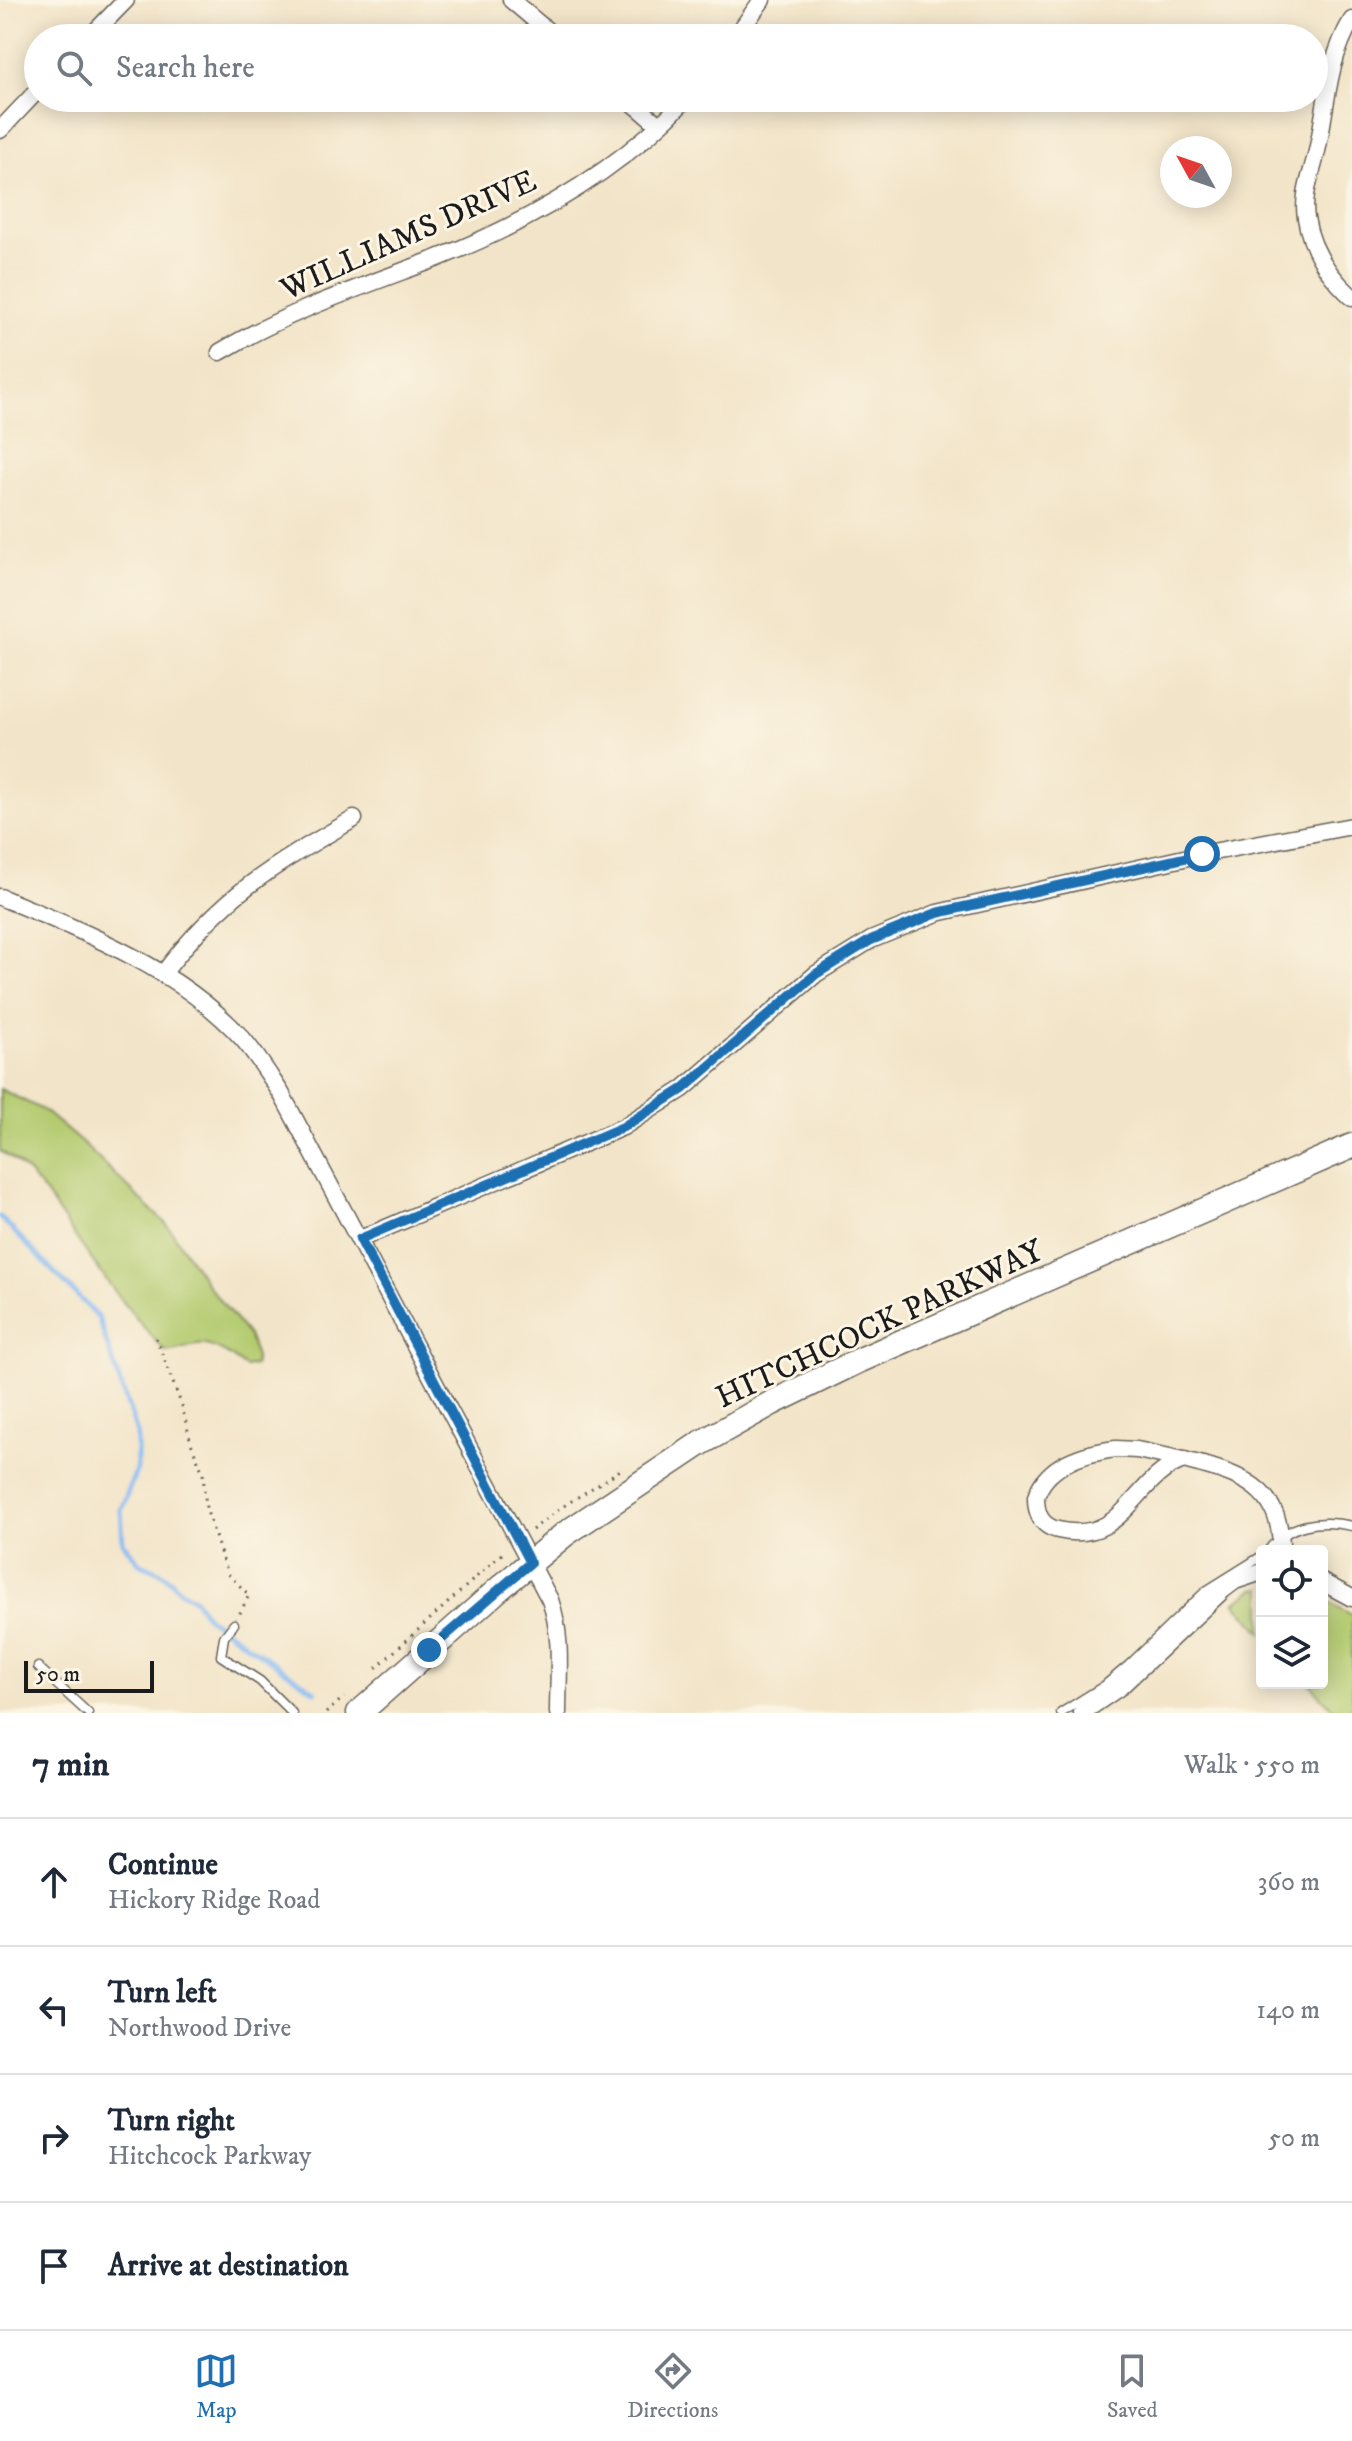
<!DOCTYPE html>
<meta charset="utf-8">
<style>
body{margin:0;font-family:"IM FELL DW Pica",serif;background:#f2f2f3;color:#1f2937}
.controls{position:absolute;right:24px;bottom:24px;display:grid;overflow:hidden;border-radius:8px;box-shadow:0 4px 20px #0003}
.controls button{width:72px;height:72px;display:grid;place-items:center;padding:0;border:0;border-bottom:2px solid #e0e1e3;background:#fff;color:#1f2937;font:40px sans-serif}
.compass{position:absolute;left:1160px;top:136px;width:72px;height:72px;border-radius:50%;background:#fff;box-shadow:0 4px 20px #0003;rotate:310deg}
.scale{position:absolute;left:24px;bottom:20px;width:130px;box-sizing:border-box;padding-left:8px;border:4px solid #1c1c1c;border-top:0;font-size:22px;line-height:28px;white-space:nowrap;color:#1c1c1c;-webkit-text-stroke:6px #fcf5e5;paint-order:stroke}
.stop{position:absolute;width:24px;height:24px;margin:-18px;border:6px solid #1f6fb2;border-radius:50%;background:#fff}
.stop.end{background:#1f6fb2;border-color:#fff;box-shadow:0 2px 8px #0008}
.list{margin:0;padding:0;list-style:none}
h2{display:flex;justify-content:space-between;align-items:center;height:104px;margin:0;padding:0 32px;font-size:34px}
h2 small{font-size:26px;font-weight:400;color:#747a83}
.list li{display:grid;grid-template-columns:52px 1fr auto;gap:24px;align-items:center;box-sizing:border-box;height:128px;padding:0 32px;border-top:2px solid #e0e1e3}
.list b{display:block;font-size:30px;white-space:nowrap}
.list p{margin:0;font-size:26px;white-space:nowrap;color:#747a83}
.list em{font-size:26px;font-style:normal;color:#747a83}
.icon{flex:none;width:44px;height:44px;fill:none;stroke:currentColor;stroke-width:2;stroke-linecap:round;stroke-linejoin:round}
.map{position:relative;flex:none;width:1352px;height:1713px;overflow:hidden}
.search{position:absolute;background:#fff;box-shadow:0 4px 20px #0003;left:24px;right:24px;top:24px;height:88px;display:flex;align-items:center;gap:20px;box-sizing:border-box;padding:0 28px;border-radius:44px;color:#747a83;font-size:30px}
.sheet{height:616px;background:#fff}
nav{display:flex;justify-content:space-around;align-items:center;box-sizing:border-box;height:112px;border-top:2px solid #e0e1e3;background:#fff;font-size:22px;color:#747a83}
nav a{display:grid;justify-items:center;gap:4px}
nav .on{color:#1f6fb2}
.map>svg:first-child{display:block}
</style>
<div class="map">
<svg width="1352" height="1713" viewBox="0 0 1352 1713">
<rect width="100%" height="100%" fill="#fcf5e5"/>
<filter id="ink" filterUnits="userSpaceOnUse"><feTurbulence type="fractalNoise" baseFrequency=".0125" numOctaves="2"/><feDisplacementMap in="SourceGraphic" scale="16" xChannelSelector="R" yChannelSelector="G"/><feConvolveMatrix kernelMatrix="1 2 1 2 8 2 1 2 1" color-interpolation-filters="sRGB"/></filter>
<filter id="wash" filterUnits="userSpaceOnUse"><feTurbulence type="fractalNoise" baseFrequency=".006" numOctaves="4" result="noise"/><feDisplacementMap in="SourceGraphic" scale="32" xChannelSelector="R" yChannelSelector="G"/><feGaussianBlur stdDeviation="1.8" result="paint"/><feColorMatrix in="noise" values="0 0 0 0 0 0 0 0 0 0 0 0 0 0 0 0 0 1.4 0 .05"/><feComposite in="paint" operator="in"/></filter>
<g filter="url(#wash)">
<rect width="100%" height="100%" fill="#f2e4c8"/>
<!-- green -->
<g fill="#b4cb70" stroke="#687446" stroke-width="2">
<path d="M0,1089L43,1110L82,1143L168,1226L209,1287L248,1335L255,1354V1365L245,1367C233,1357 213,1343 197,1345C186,1346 178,1352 165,1351C135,1319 109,1285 84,1249C60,1217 36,1170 0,1151Z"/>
<path d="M1262,1588V1632L1235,1603L1254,1589Z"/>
<path d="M1322,1598L1352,1615V1713H1337L1309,1683H1322Z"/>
</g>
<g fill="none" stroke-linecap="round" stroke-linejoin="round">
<!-- stream -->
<path stroke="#85b9f3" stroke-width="5" d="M0,1217L98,1317L137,1433V1468L121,1510L123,1542L139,1563L164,1574L180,1590L195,1600L208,1618L315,1691"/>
</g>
</g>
<g filter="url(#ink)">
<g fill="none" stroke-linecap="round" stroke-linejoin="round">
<!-- service casing -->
<g stroke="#676258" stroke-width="11">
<g id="service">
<path d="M1268,1551C1287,1523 1321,1519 1352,1526"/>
<path d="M234,1624L224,1637L221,1656L260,1681L292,1713"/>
<path d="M38,1667L88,1713"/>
<path d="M1061,1713L1104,1686L1129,1665L1206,1591L1262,1556"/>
</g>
</g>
<!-- minor casing -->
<g stroke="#676258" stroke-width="19">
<g id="minor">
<path d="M511,0L556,38"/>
<path d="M1352,20C1327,61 1327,106 1317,151C1312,174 1302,194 1306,218C1311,250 1329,276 1352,297"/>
<path d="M89,38L126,0"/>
<path d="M735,38L762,0"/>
<path d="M627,98L659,125"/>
<path d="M0,130L38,90"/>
<path d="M220,352C288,311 364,286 438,258C529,222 620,170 687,98"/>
<path d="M0,897C85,932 179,969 242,1038C257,1055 269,1075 281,1093L550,1600C563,1636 558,1676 558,1713"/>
<path d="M163,974C220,897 272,866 354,819"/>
<path d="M360,1239L623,1127L683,1089L816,974L871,940L937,913L1202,854L1352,826"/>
<path d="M1116,1449L1137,1450L1184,1460C1133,1477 1126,1546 1058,1530C1041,1526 1036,1514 1036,1497C1046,1464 1085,1453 1116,1449Z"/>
<path d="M1184,1460C1238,1474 1282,1485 1281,1551"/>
<path d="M1322,1582L1352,1598"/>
<path d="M1082,1713L1120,1687L1223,1590L1235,1581L1262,1572"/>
</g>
</g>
<!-- primary casing -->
<g stroke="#676258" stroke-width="27">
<path id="primary" d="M359,1713L500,1588L565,1534L701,1443L772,1403L858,1361L1352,1146"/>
</g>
<!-- path -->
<g stroke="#676258" stroke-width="3" stroke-dasharray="2 6" stroke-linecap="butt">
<path d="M156,1338L182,1406L191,1443L203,1473L206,1508L221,1555L229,1575L249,1595L239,1615"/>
<path d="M532,1530L559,1509L622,1469"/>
<path d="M376,1668L504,1552"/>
<path d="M326,1713L344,1697"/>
</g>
<!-- service -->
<use href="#service" stroke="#fff" stroke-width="8"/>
<!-- minor -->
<use href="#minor" stroke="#fff" stroke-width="16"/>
<!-- primary -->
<use href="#primary" stroke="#fff" stroke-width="24"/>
</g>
</g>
<g fill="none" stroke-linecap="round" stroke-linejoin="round" filter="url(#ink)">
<!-- route -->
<path stroke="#1f6fb2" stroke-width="10" d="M429,1650L530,1563L360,1239L623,1127L683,1089L816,974L871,940L937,913L1202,854"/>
</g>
<g text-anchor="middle" stroke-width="6" stroke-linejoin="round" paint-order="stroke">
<!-- street labels -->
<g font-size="32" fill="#1c1c1c" stroke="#fcf5e5">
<text transform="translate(408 234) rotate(-24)" y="11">WILLIAMS DRIVE</text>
<text transform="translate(879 1323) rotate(-25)" y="11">HITCHCOCK PARKWAY</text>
</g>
</g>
</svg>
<div class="controls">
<button><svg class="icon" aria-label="locate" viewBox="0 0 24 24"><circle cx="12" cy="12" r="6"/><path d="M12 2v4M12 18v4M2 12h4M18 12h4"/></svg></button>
<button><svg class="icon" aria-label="layers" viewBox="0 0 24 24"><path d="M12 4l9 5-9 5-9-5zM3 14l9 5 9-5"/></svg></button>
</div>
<svg class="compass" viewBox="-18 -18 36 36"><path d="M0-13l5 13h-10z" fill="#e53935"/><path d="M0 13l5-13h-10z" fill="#747a83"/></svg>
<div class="scale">50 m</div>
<div class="stop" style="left:1202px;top:854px"></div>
<div class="stop end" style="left:429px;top:1650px"></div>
<div class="search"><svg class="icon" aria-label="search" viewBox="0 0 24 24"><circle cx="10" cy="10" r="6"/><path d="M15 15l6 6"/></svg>Search here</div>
</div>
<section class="sheet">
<h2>7 min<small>Walk · 550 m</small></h2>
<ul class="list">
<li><svg class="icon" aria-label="ahead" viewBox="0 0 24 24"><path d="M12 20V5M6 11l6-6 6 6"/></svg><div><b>Continue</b><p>Hickory Ridge Road</p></div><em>360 m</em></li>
<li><svg class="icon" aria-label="left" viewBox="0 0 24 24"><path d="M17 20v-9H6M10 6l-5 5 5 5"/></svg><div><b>Turn left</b><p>Northwood Drive</p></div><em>140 m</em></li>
<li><svg class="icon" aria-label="right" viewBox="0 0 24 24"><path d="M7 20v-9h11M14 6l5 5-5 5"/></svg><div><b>Turn right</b><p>Hitchcock Parkway</p></div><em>50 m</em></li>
<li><svg class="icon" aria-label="arrive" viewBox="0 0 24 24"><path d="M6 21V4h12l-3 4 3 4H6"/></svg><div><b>Arrive at destination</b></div></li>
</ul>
</section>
<nav>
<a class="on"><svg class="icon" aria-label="map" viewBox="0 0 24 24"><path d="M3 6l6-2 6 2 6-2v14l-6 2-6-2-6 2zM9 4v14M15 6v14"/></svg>Map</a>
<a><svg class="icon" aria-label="directions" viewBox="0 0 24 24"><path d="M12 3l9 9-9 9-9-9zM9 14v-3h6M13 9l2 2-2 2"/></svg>Directions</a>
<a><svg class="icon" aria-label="saved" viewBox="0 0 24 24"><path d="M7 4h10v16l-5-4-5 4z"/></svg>Saved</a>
</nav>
